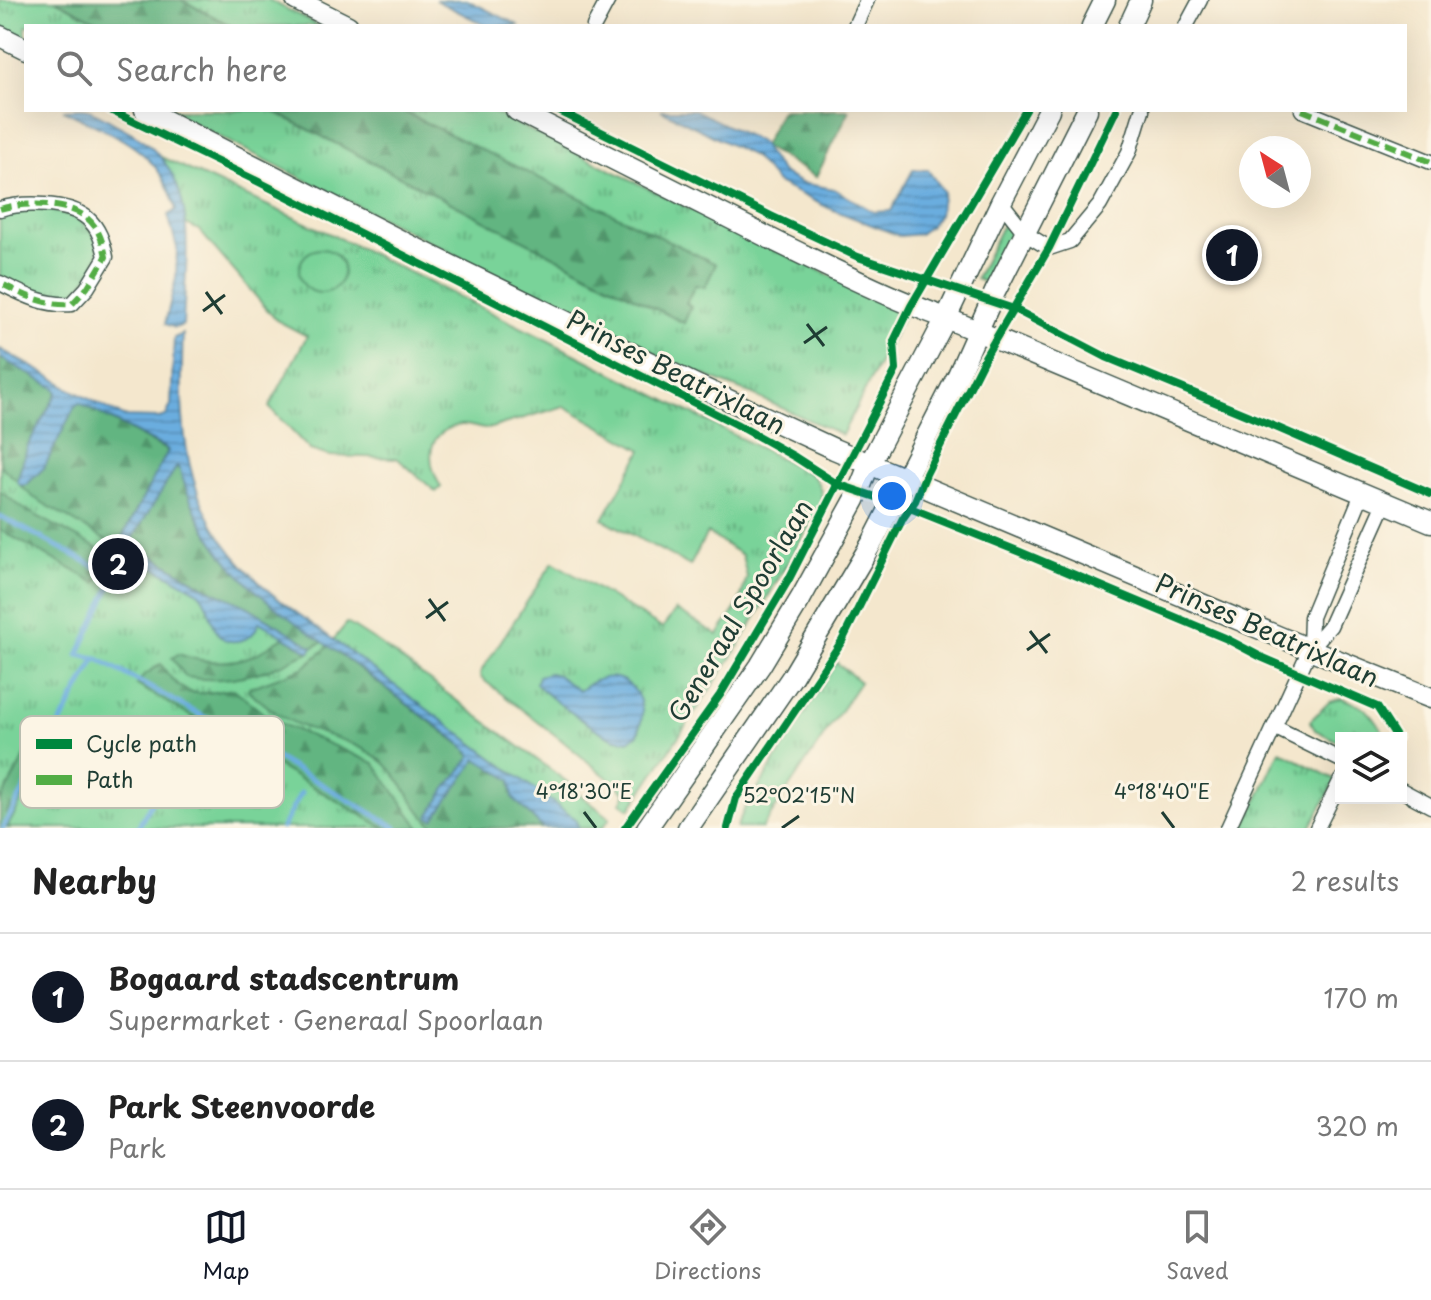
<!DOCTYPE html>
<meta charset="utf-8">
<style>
body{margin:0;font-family:"Playpen Sans",sans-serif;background:#f2f2f2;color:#222}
.controls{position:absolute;right:24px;bottom:24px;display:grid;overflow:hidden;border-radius:0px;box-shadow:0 8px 32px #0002}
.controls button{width:72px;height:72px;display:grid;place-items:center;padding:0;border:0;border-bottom:2px solid #e0e0e0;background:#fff;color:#222;font:40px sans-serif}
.compass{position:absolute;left:1239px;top:136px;width:72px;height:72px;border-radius:50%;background:#fff;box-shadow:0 8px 32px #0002;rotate:324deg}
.you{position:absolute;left:892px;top:496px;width:28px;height:28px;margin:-20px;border:6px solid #fff;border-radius:50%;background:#1a73e8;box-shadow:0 0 0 12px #1a73e833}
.badge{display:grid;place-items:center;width:52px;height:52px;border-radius:50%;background:#111827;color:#fff;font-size:26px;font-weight:700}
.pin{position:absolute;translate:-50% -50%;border:4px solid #fff;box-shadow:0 2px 8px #0006}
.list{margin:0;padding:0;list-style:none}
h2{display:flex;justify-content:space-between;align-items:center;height:104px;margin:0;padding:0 32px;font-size:34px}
h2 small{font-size:26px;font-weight:400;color:#767676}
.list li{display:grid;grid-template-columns:52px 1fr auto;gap:24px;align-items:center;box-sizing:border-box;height:128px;padding:0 32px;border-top:2px solid #e0e0e0}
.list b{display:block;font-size:30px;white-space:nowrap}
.list p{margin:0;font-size:26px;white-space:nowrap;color:#767676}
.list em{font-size:26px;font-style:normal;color:#767676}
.icon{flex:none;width:44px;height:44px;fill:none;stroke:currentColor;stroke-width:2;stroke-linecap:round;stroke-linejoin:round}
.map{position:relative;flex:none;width:1431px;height:828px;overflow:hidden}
.search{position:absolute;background:#fff;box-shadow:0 8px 32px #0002;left:24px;right:24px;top:24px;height:88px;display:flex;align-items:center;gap:20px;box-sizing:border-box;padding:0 28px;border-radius:0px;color:#767676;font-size:30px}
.sheet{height:360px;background:#fff}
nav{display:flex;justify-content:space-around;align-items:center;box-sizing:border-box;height:112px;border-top:2px solid #e0e0e0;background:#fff;font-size:22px;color:#767676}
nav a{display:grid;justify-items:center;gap:4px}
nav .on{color:#111827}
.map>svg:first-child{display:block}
</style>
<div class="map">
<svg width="1431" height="828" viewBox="0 0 1431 828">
<defs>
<pattern id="grass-tufts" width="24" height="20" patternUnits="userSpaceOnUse" patternTransform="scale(2)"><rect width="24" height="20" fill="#79d399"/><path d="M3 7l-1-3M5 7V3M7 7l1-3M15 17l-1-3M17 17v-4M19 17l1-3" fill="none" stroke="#63ac7e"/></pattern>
<pattern id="forest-firs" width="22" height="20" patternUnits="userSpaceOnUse" patternTransform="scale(2)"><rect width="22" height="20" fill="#62b581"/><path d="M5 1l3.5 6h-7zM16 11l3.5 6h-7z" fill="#50946a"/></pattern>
<pattern id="water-rules" width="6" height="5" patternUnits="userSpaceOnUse" patternTransform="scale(2)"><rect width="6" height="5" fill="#6baddf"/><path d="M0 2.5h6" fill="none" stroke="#578eb6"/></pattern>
</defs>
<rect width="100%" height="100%" fill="#fcf5e5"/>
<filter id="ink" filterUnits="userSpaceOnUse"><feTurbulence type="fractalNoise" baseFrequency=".0125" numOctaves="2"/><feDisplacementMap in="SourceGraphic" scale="16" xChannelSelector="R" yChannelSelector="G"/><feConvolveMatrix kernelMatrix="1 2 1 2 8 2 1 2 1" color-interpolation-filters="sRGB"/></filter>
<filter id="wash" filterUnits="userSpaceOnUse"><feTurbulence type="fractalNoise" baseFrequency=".006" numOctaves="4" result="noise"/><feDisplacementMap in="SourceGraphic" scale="32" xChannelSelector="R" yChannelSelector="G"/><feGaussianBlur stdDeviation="1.8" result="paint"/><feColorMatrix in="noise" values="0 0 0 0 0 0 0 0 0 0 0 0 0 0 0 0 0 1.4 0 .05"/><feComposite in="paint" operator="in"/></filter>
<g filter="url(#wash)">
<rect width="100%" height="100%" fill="#f4e7cd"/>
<!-- grass -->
<g fill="url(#grass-tufts)" stroke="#4c8866" stroke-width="2">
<path d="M0,0H55L106,26H26V39L0,26Z"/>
<path d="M181,0H269L320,26H232Z"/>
<path d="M166,110H271L684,323L686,304L695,284L625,221L400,110H489L733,230L906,311L842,435L744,391L666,360Z"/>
<path d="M161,157L341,239L545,339L809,473C820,482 823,492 821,506L736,651L630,809L621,803L626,793L559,738L481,678L480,673L553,562L662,628L676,610L718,635L739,603L747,577L742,555L707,533L690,566L603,519L642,450L564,406C546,412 528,417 510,422C503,424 493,428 486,429C478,429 470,424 461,425C425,431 426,462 441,487L436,492L397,458L329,456L310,450L269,407L307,336L276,320L199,230L186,224C182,195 177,181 161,157Z"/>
<path d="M36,207C55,211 79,214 92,232C96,238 99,248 98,255C94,273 72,303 51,299C38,296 13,283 0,276V214Z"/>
<path d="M1004,222L1013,235L989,284L976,279Z"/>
<path d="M0,352L214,536L259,591L335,641L333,640L347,623L380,644L570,784V787L610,818L602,828H0Z"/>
<path d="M836,662L860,682L762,828H736L748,801L761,784Z"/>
<path d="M1341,698C1371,709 1370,711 1387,738H1341V743L1315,730L1310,721L1329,702Z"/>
<path d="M1280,751L1336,780L1310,828H1244Z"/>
</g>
<!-- forest -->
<g fill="url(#forest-firs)" stroke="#40795a" stroke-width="2">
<path d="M55,0H181L232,26H106Z"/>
<path d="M271,110H400L716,264L705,287L695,285L686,303L691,307L684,323Z"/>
<path d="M781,110H850L816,177L763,146Z"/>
<path d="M0,358L55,388L57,393L28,445L17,481L1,466L0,462Z"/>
<path d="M80,403L168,451L117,547L33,497L20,485H26L44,468L75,405Z"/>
<path d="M176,466L180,470C205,556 254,592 323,642L313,647L248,607L217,594L132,543L131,539Z"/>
<path d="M0,491L24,509L95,547L110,560L96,583L0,530Z"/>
<path d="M284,637L310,652C299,655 290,661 280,665C251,677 217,683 186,677L172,658L178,654C204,663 231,665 256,654C266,649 274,642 284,637Z"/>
<path d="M329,646L469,751L471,757L475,760L479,759L511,780L513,798L543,828H437C415,813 404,780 383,762C358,741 327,737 299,725C279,717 264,704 248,690L249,688L303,668Z"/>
<path d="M161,664C183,700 197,695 234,689L270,719L374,763L420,828H384L137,685L144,675Z"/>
<path d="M39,730L46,732L53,741L7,828H0V802Z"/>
</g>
<!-- garden -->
<circle fill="#79d399" stroke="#4c8866" stroke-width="2" cx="321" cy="271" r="22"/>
<!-- water -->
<g fill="url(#water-rules)" stroke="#45758a" stroke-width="2">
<path d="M435,0H467L520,26H487Z"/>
<path d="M63,110C71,110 80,108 88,110C99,113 111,122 121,127C204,168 186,248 183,325L175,328L165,324L176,278L177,248L168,215L176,210C160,148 115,136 63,110Z"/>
<path d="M661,110H695L760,142L782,173L801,183L834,189L874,212L891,211L913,170H928L943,192L939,214L930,226L919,234L900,236L831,209L777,183L753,156Z"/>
<path d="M183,334C178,446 185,522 277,598L575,819L579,828H543L513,798L511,780L477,759L434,819L430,818L429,816L445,790L471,757V754C456,738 436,725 418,712C389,690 360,668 330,647C259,598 206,558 180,470L177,466L132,539V543L204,587L248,607L313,647L310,652L259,622C256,631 252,637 242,640C213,648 214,618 205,602C204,599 199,593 197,591L117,547L168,451L167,449L80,403L75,406L44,468L26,485H20L17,481L28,445L57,393L55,388L0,358V349L62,383V385L124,417L159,418L166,416L171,405L174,338Z"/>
<path d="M549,673L557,675L579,691C584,688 589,683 595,681C618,670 638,685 642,709C643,717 640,726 638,734L629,741C625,740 620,740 616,739C601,735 546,696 536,683L538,676Z"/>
</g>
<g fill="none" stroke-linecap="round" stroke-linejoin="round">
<!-- stream -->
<g stroke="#6baddf" stroke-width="5">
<path d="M0,516L115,577L78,655L96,658"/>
<path d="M3,828L96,658L233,733L397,828"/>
<path d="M138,828L186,736"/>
<path d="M282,828L301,793"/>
</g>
</g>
</g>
<g filter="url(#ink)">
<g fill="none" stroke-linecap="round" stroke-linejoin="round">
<!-- street casing -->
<g stroke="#3f564b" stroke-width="17">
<g id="street">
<path d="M594,26L608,0"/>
<path d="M855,26L867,0"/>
<path d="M1186,26L1200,0"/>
<path d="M1302,110L1431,162"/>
<path d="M1001,202L1026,234L1049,248L1070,241L1100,205L1129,152L1142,110"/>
<path d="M0,209C22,202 68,202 87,218C99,228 103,242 106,257L87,288L72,304C45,306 24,295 0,283"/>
<path d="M1310,649L1311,617L1362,494"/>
<path d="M1274,727L1341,760"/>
<path d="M1401,790L1431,806"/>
<path d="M1228,828L1310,649L1330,626L1385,503"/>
<path d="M1317,828L1341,780"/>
</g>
</g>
<!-- secondary casing -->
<g stroke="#3f564b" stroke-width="23">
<g id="secondary">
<path d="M296,0L348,26"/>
<path d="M1092,26L1105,0"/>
<path d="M1129,26L1141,0"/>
<path d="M0,36L26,49"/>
<path d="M145,110L409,245L694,384L834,449L1282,638L1431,698"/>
<path d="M516,110C604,154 691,199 779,243C833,269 889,298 946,318L1431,522"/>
<path d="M647,828L760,666L801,598L855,500L869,465L946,318L1001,202L1049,110"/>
<path d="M688,828L792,677L873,541L958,375L995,292L1087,110"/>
</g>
</g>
<!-- street -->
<use href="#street" stroke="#fff" stroke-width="14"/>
<!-- secondary -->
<use href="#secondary" stroke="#fff" stroke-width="20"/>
<!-- quiet -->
<g stroke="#52ad45" stroke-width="6" stroke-dasharray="12 6" stroke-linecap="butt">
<path d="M1302,110L1431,162"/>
<path d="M0,209C22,202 68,202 87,218C99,228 103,242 106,257L87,288L72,304C45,306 24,295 0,283"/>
</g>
<!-- cycleway casing -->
<g stroke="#fcf5e5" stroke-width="13">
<g id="cycleway">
<path d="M110,110L259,182L736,424L795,457L837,484L915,510L1020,552L1225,638L1261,657L1377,707L1397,738"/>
<path d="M557,110L771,216L858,257L1014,309L1106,357L1278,428L1431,494"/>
<path d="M625,828L720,695L789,579L896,370L894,341L911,306L1026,110"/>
<path d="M728,828L736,798L842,641L903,518L915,501L926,474L985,357L1049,248L1116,110"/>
</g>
</g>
<!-- cycleway -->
<use href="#cycleway" stroke="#00873e" stroke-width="8"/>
</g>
</g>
<!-- ticks -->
<path fill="none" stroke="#1f3d34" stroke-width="3" d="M206,292L222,314M203,311L225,295M807,324L824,346M804,343L827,327M429,599L445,621M426,618L448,602M1030,631L1047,653M1027,650L1050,634M584,812L596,828M1162,812L1174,828M782,828L799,816"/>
<g text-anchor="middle" stroke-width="6" stroke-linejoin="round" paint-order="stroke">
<!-- street labels -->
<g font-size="26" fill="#1f3d34" stroke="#fcf5e5">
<text transform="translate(676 373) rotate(27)" y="9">Prinses Beatrixlaan</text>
<text transform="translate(741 611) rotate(-59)" y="9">Generaal Spoorlaan</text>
<text transform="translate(1267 631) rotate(24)" y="9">Prinses Beatrixlaan</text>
</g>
</g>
<!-- legend -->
<rect x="20" y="716" width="264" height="92" rx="12" fill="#fcf5e5" stroke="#babeb0" stroke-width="2"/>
<rect x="36" y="739" width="36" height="10" fill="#00873e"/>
<rect x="36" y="775" width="36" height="10" fill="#52ad45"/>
<g font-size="22" fill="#1f3d34">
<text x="86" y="752">Cycle path</text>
<text x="86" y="788">Path</text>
</g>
<g font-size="20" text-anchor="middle" fill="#1f3d34" stroke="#fcf5e5" stroke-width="6" stroke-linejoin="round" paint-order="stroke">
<text x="584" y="799">4°18'30"E</text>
<text x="1162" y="799">4°18'40"E</text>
<text x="799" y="803">52°02'15"N</text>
</g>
</svg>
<div class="controls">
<button><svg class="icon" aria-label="layers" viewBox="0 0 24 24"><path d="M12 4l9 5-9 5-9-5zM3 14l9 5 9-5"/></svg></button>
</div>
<svg class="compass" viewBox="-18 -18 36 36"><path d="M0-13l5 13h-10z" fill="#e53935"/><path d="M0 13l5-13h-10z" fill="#767676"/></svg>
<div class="you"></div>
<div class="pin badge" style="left:1232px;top:255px">1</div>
<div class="pin badge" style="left:118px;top:564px">2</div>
<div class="search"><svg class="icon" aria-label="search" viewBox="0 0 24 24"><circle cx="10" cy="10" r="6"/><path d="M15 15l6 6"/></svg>Search here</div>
</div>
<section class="sheet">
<h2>Nearby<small>2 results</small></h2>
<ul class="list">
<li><span class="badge">1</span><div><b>Bogaard stadscentrum</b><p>Supermarket · Generaal Spoorlaan</p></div><em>170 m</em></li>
<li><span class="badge">2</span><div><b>Park Steenvoorde</b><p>Park</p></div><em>320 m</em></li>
</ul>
</section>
<nav>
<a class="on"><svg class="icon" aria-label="map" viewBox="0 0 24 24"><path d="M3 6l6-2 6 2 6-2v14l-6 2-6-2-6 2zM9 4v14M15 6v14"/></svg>Map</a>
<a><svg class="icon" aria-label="directions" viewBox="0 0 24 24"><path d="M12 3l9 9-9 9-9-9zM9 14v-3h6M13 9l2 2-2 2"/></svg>Directions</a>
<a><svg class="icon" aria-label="saved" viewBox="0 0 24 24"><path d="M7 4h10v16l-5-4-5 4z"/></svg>Saved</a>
</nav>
